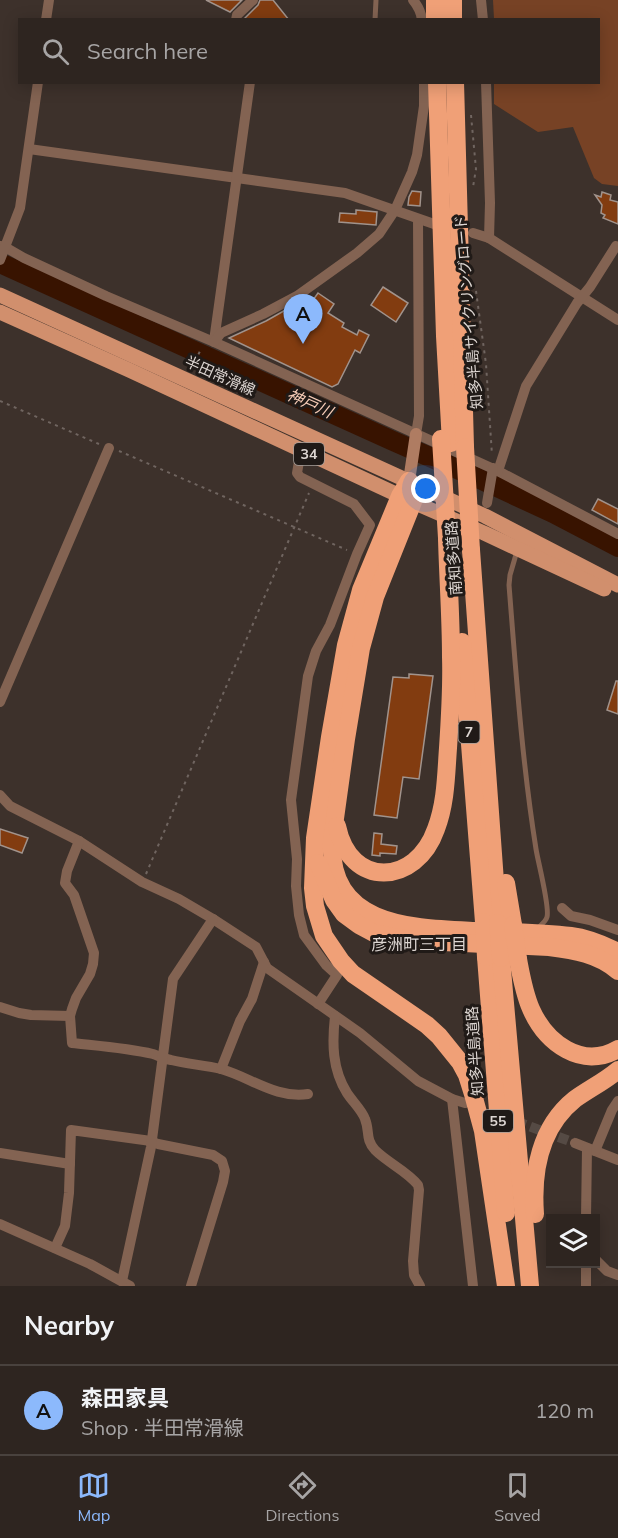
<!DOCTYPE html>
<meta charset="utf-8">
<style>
body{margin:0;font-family:Mulish,"Noto Sans JP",sans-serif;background:#362d29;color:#f1f3f6}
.controls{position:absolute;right:18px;bottom:18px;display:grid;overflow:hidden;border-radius:0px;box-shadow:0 3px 15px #0003}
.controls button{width:54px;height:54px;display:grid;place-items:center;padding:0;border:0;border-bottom:2px solid #49423e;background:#2e2520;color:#f1f3f6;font:30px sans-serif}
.you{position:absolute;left:426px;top:489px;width:21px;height:21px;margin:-15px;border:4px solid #fff;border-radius:50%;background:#1a73e8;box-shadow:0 0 0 9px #1a73e833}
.badge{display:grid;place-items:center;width:39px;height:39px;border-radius:50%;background:#8cb9fc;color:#111;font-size:20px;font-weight:700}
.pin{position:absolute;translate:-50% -50px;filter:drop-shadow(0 2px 3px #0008)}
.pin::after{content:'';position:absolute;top:32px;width:21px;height:18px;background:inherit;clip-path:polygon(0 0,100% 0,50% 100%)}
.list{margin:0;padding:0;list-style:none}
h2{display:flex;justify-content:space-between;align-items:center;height:78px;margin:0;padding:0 24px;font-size:26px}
h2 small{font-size:20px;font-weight:400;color:#a7a5a5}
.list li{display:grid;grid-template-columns:39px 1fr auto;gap:18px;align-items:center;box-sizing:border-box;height:90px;padding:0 24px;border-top:2px solid #49423e}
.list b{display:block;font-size:22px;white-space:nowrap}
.list p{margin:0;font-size:20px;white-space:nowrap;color:#a7a5a5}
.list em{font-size:20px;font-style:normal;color:#a7a5a5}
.icon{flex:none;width:33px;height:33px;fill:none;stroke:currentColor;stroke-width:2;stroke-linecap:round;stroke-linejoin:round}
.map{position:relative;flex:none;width:618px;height:1286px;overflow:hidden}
.search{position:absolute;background:#2e2520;box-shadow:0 3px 15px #0003;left:18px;right:18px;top:18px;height:66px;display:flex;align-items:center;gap:15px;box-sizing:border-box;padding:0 21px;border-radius:0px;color:#a7a5a5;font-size:22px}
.sheet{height:168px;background:#2e2520}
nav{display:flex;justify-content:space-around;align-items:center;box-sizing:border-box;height:84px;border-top:2px solid #49423e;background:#2e2520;font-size:16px;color:#a7a5a5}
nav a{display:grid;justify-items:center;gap:3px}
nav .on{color:#8cb9fc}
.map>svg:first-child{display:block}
</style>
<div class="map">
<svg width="618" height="1286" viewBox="0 0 618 1286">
<rect width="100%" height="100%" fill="#3d312b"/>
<!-- green -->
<path fill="#774225" d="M493,0H618V186L602,184L594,178L573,127L538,132L494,104V83L598,82V20L494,19Z"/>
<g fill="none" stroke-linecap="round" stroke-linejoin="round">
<!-- river -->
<path stroke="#381300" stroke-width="20" d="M0,263L393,441L471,475L553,513L618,547"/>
</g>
<!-- building -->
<g fill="#823c10" stroke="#a1938c" stroke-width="1.5">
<path d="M206,0H242L230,12Z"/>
<path d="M260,0H273L289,20L244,19L258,5Z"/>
<path d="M412,191L421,192L420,206L408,205L409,197Z"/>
<path d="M602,192L611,195L610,200L618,202V224L603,218L605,215L601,213L602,205L595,195L601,197Z"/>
<path d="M356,210L377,212L376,225L339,222L340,213L356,214Z"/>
<path d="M383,287L408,303L396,322L371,305Z"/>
<path d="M318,293L334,304L328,313L344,323L342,327L357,335L359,330L369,335L360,353L355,350L338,384L332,387L229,338L266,321L305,299L311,303Z"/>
<path d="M598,499L618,509V524L592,510Z"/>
<path d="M409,674L433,676L419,779L403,777L397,818L374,815L393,677L409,678Z"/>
<path d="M616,681H618V714L607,710Z"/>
<path d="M0,829L28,838L22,853L0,845Z"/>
<path d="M374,833L382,834L381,844L397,846L396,854L380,853V856L372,855Z"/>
</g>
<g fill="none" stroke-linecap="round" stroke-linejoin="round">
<!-- street-tunnel -->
<path stroke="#554a44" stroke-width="10" stroke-dasharray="10 5" stroke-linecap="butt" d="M474,1106L575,1143"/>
<!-- path -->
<g stroke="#706560" stroke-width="2" stroke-dasharray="3 4.5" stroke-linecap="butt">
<path d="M471,115L476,169L473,187"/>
<path d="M476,291L486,364L492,455"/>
<path d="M192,368L201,349"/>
<path d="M0,401L99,444"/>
<path d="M119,451L347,550"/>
<path d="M146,874L309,493"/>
</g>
<!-- lane -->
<g stroke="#836352" stroke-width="5">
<path d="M375,20L376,0"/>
<path d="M517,551L510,575L509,585C516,673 522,761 536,849C538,862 550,907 547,917C546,921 542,924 539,927"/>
</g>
<!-- street -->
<g stroke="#836352" stroke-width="10">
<path d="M413,0C418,6 421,11 422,20"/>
<path d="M481,0L483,20"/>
<path d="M46,20L49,0"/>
<path d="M236,20L237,15L253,0"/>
<path d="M486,82L490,203L489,238"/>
<path d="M29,149L345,193L434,224"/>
<path d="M473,233L489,238L618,320"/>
<path d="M0,246L5,247L24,258L106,296L214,342L498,471L618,534"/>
<path d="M0,260L20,208L38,82"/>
<path d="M214,341L250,82"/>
<path d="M214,342L221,333L263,314L297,296L357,253L379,234L395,210L412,172L417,155L424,106V82"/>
<path d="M416,434L419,416L418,219"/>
<path d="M301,450L297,473L300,477L354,504L370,525L357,554L330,625L316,651L308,676L291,800L297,859L296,886L299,915L304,935L326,965L337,975L318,1004"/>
<path d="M498,471L526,386L577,303L590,287L616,246"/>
<path d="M487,503L493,468"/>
<path d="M0,702L109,448"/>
<path d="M0,795L10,806L79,841L142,882L179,899L213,919L256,947L267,968L360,1033L418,1081L452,1099L465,1103"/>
<path d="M79,841L67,871L65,883L74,895L94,953L93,964L90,974L76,998L72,1009L70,1016L72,1043C99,1046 127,1048 153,1054C159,1056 165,1059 171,1060C187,1064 204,1065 221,1069C250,1077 276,1099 308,1094"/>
<path d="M562,908L571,916L590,920L618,930"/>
<path d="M0,1007L19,1013L31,1015L70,1016"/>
<path d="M335,1016C332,1043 332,1069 347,1093C352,1101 362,1110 365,1119C370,1131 365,1139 375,1150C388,1163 407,1171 418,1185L419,1190L413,1261L414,1275L420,1286"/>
<path d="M221,1069L240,1021L252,999L264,962"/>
<path d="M452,1099L473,1286"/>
<path d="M575,1143L618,1160"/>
<path d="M595,1151L612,1110L618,1101"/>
<path d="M0,1153L70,1164"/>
<path d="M586,1218L587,1148"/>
<path d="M0,1224L90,1264L130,1286"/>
<path d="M55,1248L65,1226L69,1193L71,1130L151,1141L158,1144L213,1155L222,1161L225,1171L223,1182L191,1286"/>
<path d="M596,1260L607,1271L618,1275"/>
<path d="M122,1281L151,1147L173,979L213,919"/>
<path d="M586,1286V1264"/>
</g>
<!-- secondary -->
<path stroke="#af7c62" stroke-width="12" d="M409,481L416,434"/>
<!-- primary -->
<g stroke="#d18f6d" stroke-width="15">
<path d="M0,295L485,516L618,585"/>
<path d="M0,312L129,370L413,502L484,533L604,589"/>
</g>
<!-- highway -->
<g stroke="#f0a077" stroke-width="18">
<path d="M435,0V20"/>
<path d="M453,0V20"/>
<path d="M437,82L445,336L451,443"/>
<path d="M455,82L465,447"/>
<path d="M409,481L400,496L361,590L346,645L330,737L315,838L313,888L315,906L324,936L341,961L353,974L427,1025L439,1036L460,1062L467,1075L473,1094L483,1131L506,1286"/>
<path d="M409,481L413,502L375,597L361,648L346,739L332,840C328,927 411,928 475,931C507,932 539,932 571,936C587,938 604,945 618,952"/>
<path d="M471,550L498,923"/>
<path d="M462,642L484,922"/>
<path d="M337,826C350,889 416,886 436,829C446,803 446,775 448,748C450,718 452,687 451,657C451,617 448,578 447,538"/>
<path d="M318,863L334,900L344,914L359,925L374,933L392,937L422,941L549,947C574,950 599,954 618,971"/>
<path d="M506,883L513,925"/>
<path d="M486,957L506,1213"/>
<path d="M501,958L530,1286"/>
<path d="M518,959C521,975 524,993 531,1009C546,1043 582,1070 618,1049"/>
<path d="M535,1214C532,1172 540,1127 575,1099C589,1089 605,1081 618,1070"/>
</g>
<!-- highway-bridge -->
<g stroke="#f0a077" stroke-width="18">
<path d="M441,439L447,538"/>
<path d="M465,447L471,550"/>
<path d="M484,922L486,957"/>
<path d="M498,923L501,958"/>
<path d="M513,925L518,959"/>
</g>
</g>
<g text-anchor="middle" stroke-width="6" stroke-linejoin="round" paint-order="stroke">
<!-- shield labels -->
<g fill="#201a17" stroke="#a49e9a" stroke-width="1.5">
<rect x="294" y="443" width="30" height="22" rx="4.5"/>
<rect x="458.5" y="721" width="21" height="22" rx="4.5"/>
<rect x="483" y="1110" width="30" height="22" rx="4.5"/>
</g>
<g font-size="14" font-weight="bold" fill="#ddd6d2">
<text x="309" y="459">34</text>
<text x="469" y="737">7</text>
<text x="498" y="1126">55</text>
</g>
<!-- street labels -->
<g font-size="15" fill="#ddd6d2" stroke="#201a17">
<text transform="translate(469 312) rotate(-95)" y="5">知多半島サイクリングロード</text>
<text transform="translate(220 376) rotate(24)" y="5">半田常滑線</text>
<text transform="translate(454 558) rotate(-94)" y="5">南知多道路</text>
<text transform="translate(475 1051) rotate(-94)" y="5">知多半島道路</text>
</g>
<!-- water labels -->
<g font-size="16" font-style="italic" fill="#f5cbb6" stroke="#201a17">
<text transform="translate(310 403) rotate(24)" y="6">神戸川</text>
</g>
<!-- neighbourhood labels -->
<g font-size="16" fill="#ddd6d2" stroke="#201a17">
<text x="419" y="950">彦洲町三丁目</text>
</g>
</g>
</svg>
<div class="controls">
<button><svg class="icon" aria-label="layers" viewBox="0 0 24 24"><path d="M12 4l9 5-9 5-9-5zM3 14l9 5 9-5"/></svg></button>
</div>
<div class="you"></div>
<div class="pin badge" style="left:303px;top:344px">A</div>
<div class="search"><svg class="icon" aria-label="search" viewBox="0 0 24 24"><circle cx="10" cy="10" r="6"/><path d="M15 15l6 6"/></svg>Search here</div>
</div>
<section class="sheet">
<h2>Nearby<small></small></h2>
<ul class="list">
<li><span class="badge">A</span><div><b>森田家具</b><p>Shop · 半田常滑線</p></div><em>120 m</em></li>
</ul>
</section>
<nav>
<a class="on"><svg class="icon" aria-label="map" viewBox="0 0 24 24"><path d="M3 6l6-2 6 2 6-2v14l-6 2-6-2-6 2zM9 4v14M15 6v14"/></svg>Map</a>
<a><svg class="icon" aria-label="directions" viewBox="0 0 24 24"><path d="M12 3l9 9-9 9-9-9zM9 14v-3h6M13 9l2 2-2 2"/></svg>Directions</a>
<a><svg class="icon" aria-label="saved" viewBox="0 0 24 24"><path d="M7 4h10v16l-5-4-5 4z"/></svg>Saved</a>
</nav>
